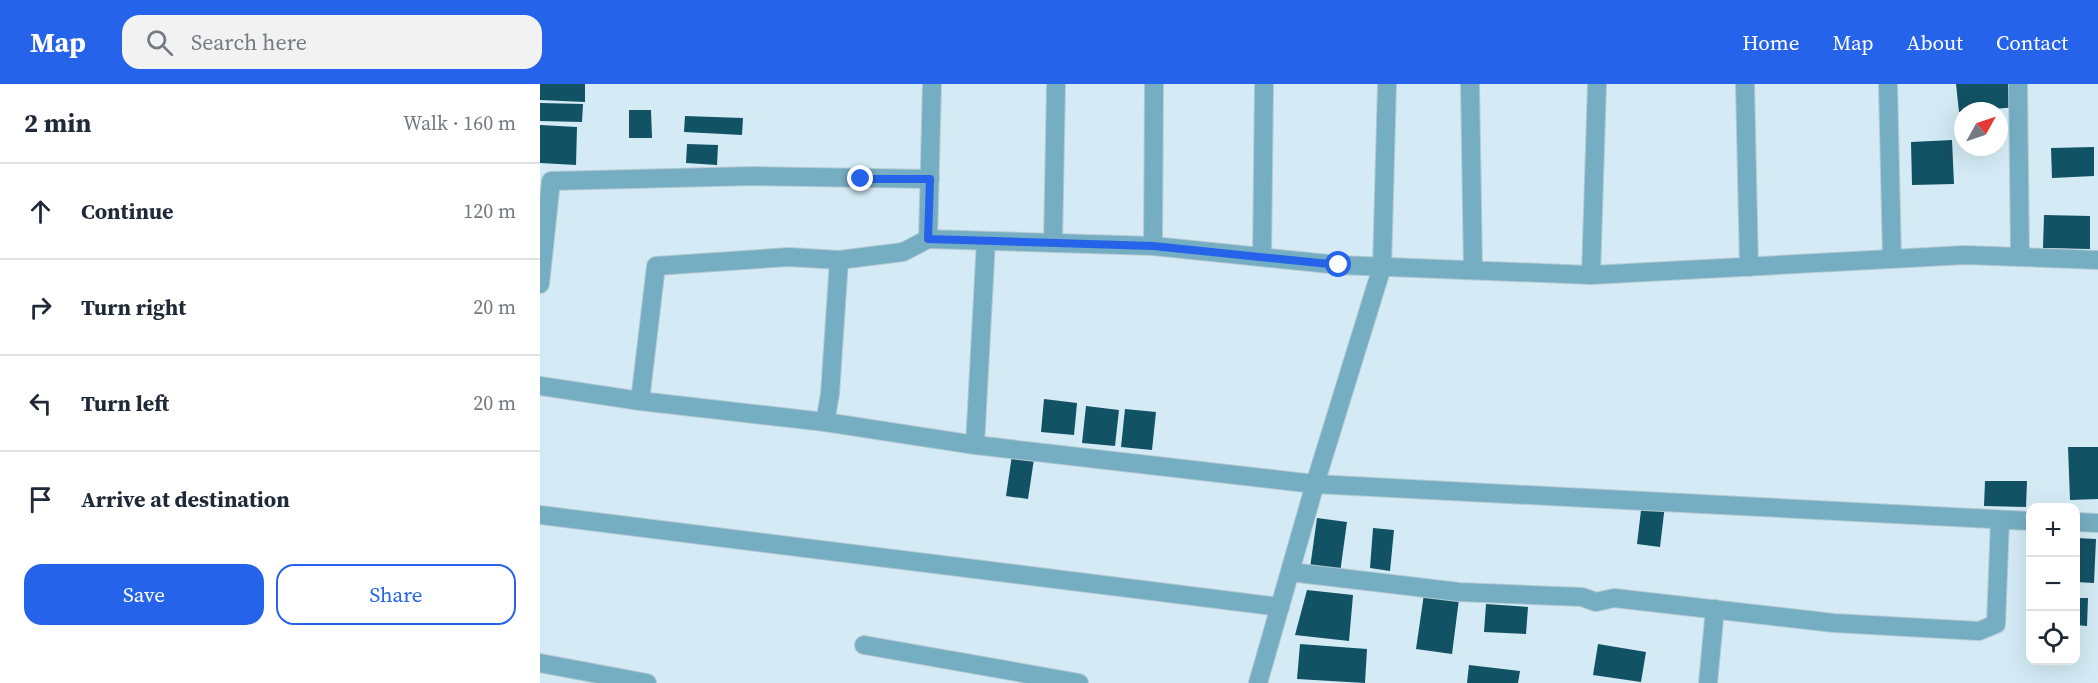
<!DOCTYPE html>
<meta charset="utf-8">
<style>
body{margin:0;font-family:"Source Serif 4",serif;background:#f2f2f3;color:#1f2937}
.controls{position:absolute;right:18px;bottom:18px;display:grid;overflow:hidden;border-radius:12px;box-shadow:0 6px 24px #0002}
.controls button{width:54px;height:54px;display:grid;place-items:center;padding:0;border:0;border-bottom:2px solid #e0e1e3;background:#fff;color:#1f2937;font:30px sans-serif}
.compass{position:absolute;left:1414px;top:18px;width:54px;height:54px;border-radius:50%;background:#fff;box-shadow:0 6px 24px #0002;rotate:50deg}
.stop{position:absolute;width:18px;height:18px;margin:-14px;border:4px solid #2563eb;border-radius:50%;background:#fff}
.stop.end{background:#2563eb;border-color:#fff;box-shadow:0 2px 6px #0008}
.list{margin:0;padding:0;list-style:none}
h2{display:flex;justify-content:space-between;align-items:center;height:78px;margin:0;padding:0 24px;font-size:26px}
h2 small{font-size:20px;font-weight:400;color:#747a83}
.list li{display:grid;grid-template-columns:39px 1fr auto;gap:18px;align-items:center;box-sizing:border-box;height:96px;padding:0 24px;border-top:2px solid #e0e1e3}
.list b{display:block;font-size:22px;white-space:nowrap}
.list em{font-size:20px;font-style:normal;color:#747a83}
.actions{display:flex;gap:12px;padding:18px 24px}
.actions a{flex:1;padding:14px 0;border:2px solid #2563eb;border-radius:18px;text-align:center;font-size:21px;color:#2563eb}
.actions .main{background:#2563eb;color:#fff}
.icon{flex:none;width:33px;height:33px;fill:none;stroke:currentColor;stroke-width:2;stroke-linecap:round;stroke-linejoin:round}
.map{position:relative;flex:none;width:1558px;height:599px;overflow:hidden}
header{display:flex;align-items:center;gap:36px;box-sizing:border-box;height:84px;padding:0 30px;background:#2563eb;color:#fff}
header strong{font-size:28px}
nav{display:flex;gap:33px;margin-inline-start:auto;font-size:21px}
.search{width:420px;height:54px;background:#f2f2f3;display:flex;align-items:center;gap:15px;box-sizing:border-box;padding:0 21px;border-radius:18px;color:#747a83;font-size:22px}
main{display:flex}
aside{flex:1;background:#fff}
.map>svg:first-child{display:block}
</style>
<header>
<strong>Map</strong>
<div class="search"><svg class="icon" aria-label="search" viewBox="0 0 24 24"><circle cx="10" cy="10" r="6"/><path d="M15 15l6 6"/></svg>Search here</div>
<nav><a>Home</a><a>Map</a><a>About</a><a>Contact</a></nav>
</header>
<main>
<aside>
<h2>2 min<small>Walk · 160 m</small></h2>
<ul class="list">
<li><svg class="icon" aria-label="ahead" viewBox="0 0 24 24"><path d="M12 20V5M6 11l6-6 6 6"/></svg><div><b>Continue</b></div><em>120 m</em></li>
<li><svg class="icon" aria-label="right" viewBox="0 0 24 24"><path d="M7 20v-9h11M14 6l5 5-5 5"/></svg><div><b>Turn right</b></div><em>20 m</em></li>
<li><svg class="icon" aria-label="left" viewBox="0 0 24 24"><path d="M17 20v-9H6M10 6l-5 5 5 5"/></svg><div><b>Turn left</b></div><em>20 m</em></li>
<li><svg class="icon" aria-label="arrive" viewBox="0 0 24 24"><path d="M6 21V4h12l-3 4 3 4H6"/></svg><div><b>Arrive at destination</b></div></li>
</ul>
<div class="actions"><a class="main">Save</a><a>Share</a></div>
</aside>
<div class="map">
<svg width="1558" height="599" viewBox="0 0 1558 599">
<rect width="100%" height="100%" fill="#d4ebf5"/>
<!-- building -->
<g fill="#125265">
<path d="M0,0H45V18L0,16Z"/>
<path d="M1416,0H1475L1477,23L1419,28Z"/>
<path d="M0,19L43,20L42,38L0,37Z"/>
<path d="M89,26H111L112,54H89Z"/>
<path d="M145,32L203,34L202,51L144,48Z"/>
<path d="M0,41L37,43L36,81L0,79Z"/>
<path d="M1412,56L1414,100L1372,101L1371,58Z"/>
<path d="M147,60L178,61L177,81L146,79Z"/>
<path d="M1554,63V92L1512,94L1511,64Z"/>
<path d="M1504,131L1550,132V165L1503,164Z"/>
<path d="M504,315L537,319L534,351L501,348Z"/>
<path d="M546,322L579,326L575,362L542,359Z"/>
<path d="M585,325L616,328L612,366L581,363Z"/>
<path d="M1528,363H1558V415L1530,416Z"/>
<path d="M472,371L494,375L488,415L466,412Z"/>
<path d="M1445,397H1487L1486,423L1444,422Z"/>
<path d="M1102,418L1125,421L1120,463L1097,460Z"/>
<path d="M777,434L807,438L800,489L770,484Z"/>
<path d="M833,444L854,446L850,487L830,484Z"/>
<path d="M1536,454L1556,455L1554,499L1536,498Z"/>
<path d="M767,506L813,511L809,557L755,551Z"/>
<path d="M884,510L919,515L912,570L876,565Z"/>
<path d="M1536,514H1548L1547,542L1536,541Z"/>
<path d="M946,520L988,523L986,550L944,548Z"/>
<path d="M760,560L827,565L825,599L757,595Z"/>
<path d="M1058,560L1106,568L1101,598L1053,591Z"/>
<path d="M929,581L980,587L978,599H927Z"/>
</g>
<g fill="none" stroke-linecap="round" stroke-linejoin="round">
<!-- street casing -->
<g stroke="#b4c9d2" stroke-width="20">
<g id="street">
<path d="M392,0L388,155L613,162L799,181L1051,191L1425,171L1558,176"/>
<path d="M930,0L933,186"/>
<path d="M1205,0L1209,183"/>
<path d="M1348,0L1352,175"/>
<path d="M1478,0L1480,173"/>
<path d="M513,159L516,0"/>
<path d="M613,162L614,0"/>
<path d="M722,173L724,0"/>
<path d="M1051,191L1057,0"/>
<path d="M0,200L11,97L214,92L390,95"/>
<path d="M0,302L100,317L285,338L435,361L775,400L1490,437"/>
<path d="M100,317L116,182L249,173L299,176L363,168L388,155"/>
<path d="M285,338L290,310L299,176"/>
<path d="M435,361L446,157"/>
<path d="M0,431L740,523"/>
<path d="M1536,438L1558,439"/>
<path d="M750,488L919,508L1042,513L1056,518L1074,514L1294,539L1439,547L1456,540L1460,436"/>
<path d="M324,561L539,599"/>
<path d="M0,579L107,599"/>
<path d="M718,599L775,400L842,183L847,0"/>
<path d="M1168,599L1175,525"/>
</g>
</g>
<!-- street -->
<use href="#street" stroke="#75adc2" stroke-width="18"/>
</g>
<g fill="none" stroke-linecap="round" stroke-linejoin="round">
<!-- route -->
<path stroke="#2563eb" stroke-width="8" d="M321,95H390L388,155L613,162L799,181"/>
</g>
</svg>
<div class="controls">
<button>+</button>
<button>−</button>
<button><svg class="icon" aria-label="locate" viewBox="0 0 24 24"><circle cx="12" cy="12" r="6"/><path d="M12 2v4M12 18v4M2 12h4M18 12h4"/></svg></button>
</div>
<svg class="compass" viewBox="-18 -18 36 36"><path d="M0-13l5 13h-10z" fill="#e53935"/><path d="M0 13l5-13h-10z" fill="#747a83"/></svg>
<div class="stop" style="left:799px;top:181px"></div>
<div class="stop end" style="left:321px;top:95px"></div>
</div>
</main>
